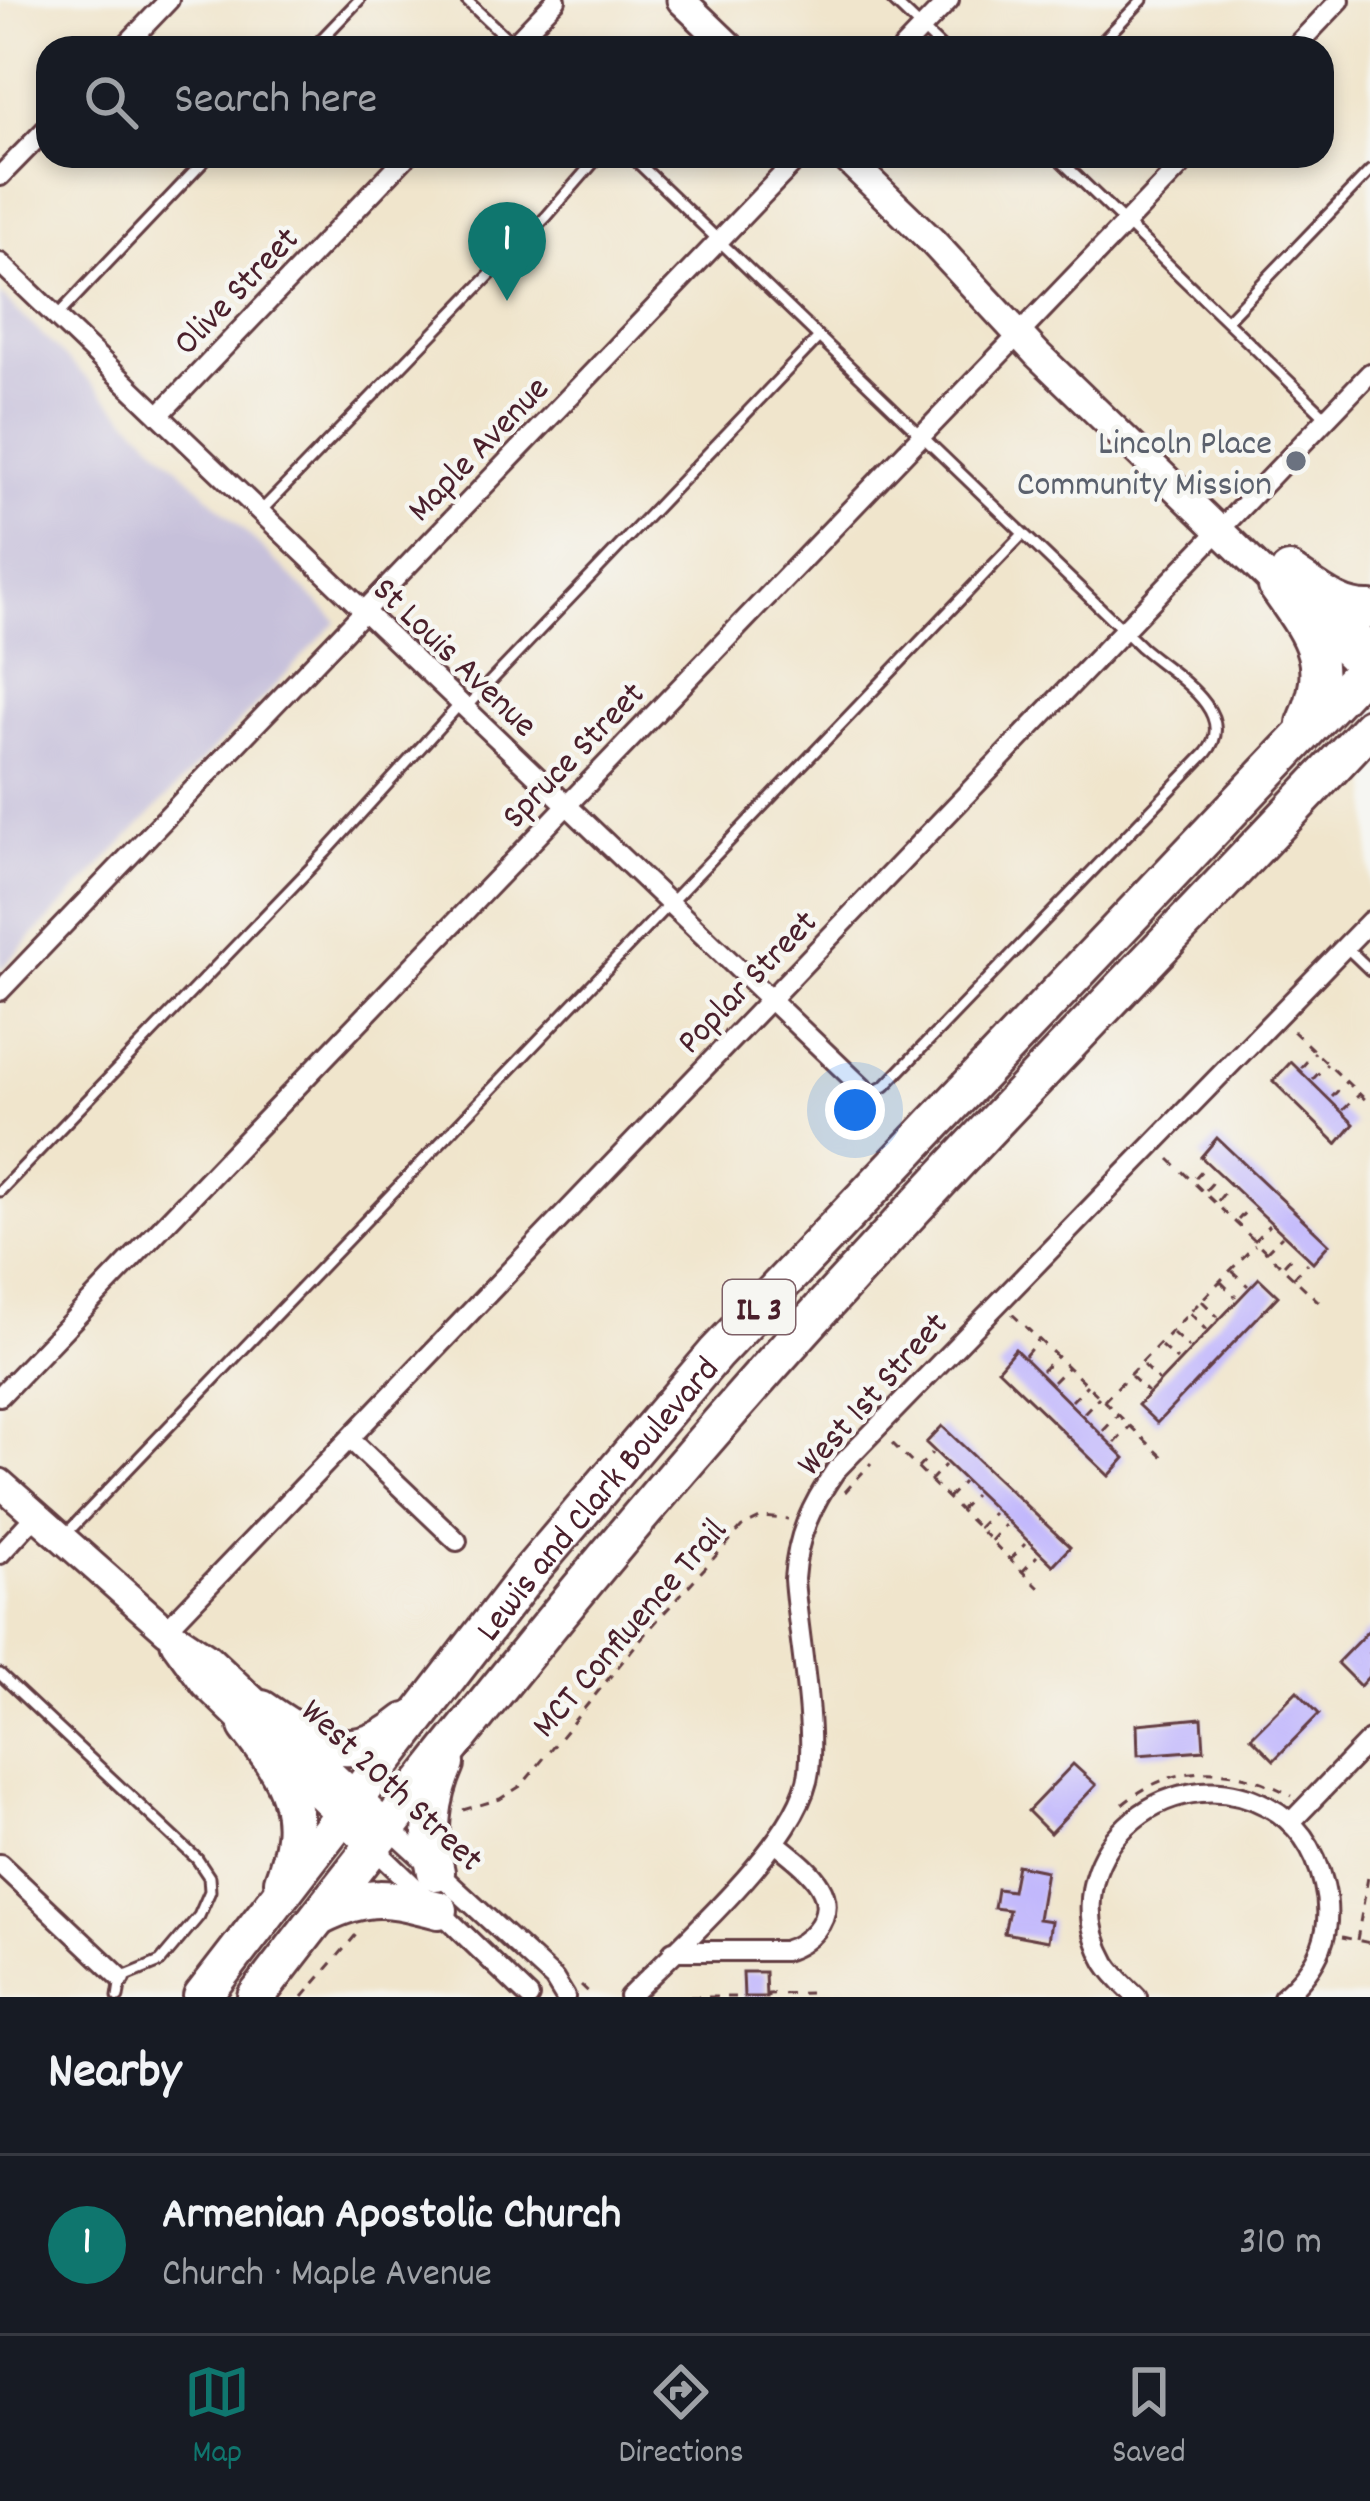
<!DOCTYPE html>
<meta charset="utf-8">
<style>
body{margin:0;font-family:Dekko,sans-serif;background:#242831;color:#f1f3f6}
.you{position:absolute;left:855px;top:1110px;width:42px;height:42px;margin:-30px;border:9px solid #fff;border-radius:50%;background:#1a73e8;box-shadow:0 0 0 18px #1a73e833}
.badge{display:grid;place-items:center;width:78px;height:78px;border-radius:50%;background:#0f766e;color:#fff;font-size:39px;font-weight:700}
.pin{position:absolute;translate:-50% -99px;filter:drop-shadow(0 3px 6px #0008)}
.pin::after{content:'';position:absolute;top:63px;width:42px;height:36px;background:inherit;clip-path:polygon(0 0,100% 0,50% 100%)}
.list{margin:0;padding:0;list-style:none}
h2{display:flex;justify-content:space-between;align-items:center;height:156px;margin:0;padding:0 48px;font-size:51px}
h2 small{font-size:39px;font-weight:400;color:#9ea1a6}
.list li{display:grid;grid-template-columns:78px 1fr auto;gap:36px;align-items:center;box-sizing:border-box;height:180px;padding:0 48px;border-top:3px solid #363941}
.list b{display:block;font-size:45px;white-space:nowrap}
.list p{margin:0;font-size:39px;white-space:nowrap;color:#9ea1a6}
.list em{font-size:39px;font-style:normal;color:#9ea1a6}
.icon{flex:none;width:66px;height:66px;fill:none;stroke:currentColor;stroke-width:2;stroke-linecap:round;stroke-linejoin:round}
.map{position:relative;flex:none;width:1370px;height:1997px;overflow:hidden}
.search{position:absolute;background:#171b24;box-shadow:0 6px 18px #0003;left:36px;right:36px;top:36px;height:132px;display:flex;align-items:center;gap:30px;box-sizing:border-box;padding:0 42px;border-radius:36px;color:#9ea1a6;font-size:45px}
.sheet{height:336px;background:#171b24}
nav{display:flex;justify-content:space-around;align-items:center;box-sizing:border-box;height:168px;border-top:3px solid #363941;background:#171b24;font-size:33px;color:#9ea1a6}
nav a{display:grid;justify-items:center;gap:6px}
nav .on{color:#0f766e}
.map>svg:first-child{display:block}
</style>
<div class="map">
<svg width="1370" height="1997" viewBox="0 0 1370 1997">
<rect width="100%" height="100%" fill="#f6f6f2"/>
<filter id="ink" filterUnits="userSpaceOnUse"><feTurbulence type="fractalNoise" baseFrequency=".00833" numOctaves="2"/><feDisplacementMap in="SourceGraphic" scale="24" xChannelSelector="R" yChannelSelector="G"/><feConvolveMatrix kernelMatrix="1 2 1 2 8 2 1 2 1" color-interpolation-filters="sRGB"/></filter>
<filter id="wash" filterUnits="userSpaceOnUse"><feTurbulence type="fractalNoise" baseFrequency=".004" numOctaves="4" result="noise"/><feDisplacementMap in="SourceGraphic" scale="48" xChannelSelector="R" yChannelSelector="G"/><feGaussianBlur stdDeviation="2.7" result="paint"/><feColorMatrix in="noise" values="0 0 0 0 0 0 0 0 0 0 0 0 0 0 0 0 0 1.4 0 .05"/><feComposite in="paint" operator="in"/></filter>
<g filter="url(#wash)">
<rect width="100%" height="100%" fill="#f0e5cc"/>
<!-- industrial -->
<path fill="#c6c0da" d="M0,294L337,621L0,970Z"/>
<g id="blocks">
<!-- building -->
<g fill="#beb3fd">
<path d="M1291,1062L1354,1124L1337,1144L1273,1081Z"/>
<path d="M1217,1138L1329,1244L1313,1262L1201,1157Z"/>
<path d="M1259,1278L1278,1296L1157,1423L1138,1405Z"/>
<path d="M1015,1349L1125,1458L1109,1476L998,1369Z"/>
<path d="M942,1426L1070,1547L1053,1565L926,1443Z"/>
<path d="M1370,1629V1675L1360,1686L1337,1663Z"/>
<path d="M1297,1691L1319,1714L1274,1760L1251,1737Z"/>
<path d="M1202,1718L1204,1750L1138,1755L1137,1724Z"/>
<path d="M1073,1764L1096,1785L1050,1833L1028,1811Z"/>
<path d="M1017,1865L1046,1871L1038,1919L1051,1921L1048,1941L1004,1933L1009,1910L994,1908L997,1889L1012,1891Z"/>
<path d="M743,1972H765L766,1997H744Z"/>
</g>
</g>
</g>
<g filter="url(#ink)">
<use href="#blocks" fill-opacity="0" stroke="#633d43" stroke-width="3"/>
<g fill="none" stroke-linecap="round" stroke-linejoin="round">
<!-- lane casing -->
<g stroke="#633d43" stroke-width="15">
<g id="lane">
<path d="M466,0L515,46"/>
<path d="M892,0L942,48"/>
<path d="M313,48L359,0"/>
<path d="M1096,48L1142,0"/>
<path d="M631,156L1141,647C1169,672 1241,711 1206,753L885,1086L869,1094"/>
<path d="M1056,156L1327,418"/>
<path d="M56,317L209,156"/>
<path d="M1227,320L1370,171"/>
<path d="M260,512L547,216L599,156"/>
<path d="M467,706L819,337"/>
<path d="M1345,946L1370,970"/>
<path d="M0,1191L326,852L460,704"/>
<path d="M65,1535L1023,534"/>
<path d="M0,1674L197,1859L209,1877L210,1891L199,1916L160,1962L121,1978L118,1997"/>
</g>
</g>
<!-- street casing -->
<g stroke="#633d43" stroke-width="24">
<g id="street">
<path d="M123,48L169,0"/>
<path d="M510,48L556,0"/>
<path d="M903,48L949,0"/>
<path d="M1294,48L1340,0"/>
<path d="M0,176L48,127"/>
<path d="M0,263L869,1094"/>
<path d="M159,415L407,156"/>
<path d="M0,991L800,156"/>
<path d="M0,1396L1190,156"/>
<path d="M351,1440L457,1541"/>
<path d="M0,1554L35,1516"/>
<path d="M166,1630L1370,373"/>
<path d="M1291,1822L1370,1740"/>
<path d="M388,1827L554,1979L565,1997"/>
<path d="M372,1846L529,1997"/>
<path d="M0,1864L121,1978"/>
<path d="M673,1951H784C798,1947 807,1941 816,1930C845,1893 802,1865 777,1844"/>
<path d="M629,1997C680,1945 801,1840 809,1771C815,1718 798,1635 794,1579C797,1536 811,1506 835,1471L1370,921"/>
<path d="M1137,1997C1126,1986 1114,1976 1106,1963C1048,1860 1166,1752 1267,1806C1298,1822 1316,1851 1324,1885C1335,1932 1319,1966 1283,1997"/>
</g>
</g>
<!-- secondary casing -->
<g stroke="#633d43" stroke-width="33">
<g id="secondary">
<path d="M681,0L731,48"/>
<path d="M844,156L932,241L1038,355L1370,676"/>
<path d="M1322,603L1370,648"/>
<path d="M0,1483L166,1630L208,1658L388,1827"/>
<path d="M175,1643L205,1684L372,1846"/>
</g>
</g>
<!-- highway casing -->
<g stroke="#633d43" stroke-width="42">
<g id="highway">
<path d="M1289,572C1315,589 1338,611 1370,610"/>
<path d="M1277,586C1313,637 1333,661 1306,723"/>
<path d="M262,1709C313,1744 350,1768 406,1722"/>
<path d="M247,1726C289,1780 309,1812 283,1881"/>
<path d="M436,1872C427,1834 430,1800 446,1764"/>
<path d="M320,1916C368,1892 390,1897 439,1910"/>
<path id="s1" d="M202,1997L529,1573L716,1353L1370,664"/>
<path d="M256,1997C430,1771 606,1548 797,1336C983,1129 1180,930 1370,727"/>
</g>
</g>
<!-- path -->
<g stroke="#633d43" stroke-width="3" stroke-dasharray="9 9" stroke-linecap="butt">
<path d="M1293,1031L1370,1104"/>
<path d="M1301,1068L1315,1052"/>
<path d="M1313,1079L1327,1064"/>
<path d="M1332,1097L1346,1082"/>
<path d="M1343,1110L1359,1095"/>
<path d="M1169,1159L1320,1303L1323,1299"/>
<path d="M1195,1178L1206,1166"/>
<path d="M1206,1190L1217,1178"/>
<path d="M1218,1201L1228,1188"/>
<path d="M1238,1220L1249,1208"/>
<path d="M1254,1241L1269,1225"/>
<path d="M1266,1252L1282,1236"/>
<path d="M1284,1265L1295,1253"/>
<path d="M1232,1271L1248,1286"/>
<path d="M1293,1278L1307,1263"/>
<path d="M1221,1282L1236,1297"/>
<path d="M1202,1301L1218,1317"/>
<path d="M1190,1313L1206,1330"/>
<path d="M1012,1314L1167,1461"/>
<path d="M1173,1333L1189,1348"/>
<path d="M1161,1346L1177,1360"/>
<path d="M1025,1356L1039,1339"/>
<path d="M1143,1365L1160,1382"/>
<path d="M1042,1371L1057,1356"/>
<path d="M1131,1376L1148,1392"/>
<path d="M1053,1382L1068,1367"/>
<path d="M1072,1401L1087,1385"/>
<path d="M1104,1401L1255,1245"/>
<path d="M1084,1413L1099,1397"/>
<path d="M1103,1431L1118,1415"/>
<path d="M892,1443L1039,1588"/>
<path d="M1115,1443L1130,1426"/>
<path d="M918,1468L932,1453"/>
<path d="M930,1481L945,1465"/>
<path d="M845,1492L871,1463"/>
<path d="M948,1498L963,1482"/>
<path d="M960,1510L974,1495"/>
<path d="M978,1528L993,1513"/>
<path d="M991,1541L1005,1525"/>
<path d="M1010,1560L1025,1544"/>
<path d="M1022,1572L1037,1556"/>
<path d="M1123,1804C1175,1761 1235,1764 1292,1796"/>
<path d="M463,1810L500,1799L522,1785L644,1635L742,1527L762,1517L788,1519"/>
<path d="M1342,1937L1370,1943"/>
<path d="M1357,1940L1368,1877"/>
<path d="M581,1985L594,1997"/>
<path d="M303,1997L360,1930"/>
<path d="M690,1997H742"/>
<path d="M768,1997V1994L814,1993"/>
</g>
<!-- lane -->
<use href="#lane" stroke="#fff" stroke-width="9"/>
<!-- street -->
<use href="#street" stroke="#fff" stroke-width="18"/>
<!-- secondary -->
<use href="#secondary" stroke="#fff" stroke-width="27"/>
<!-- highway -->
<use href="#highway" stroke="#fff" stroke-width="36"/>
</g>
</g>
<!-- markers -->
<circle fill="#6b7280" stroke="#f6f6f2" stroke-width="4.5" cx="1296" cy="461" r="12"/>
<g text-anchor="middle" stroke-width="9" stroke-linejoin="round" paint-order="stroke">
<!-- shield labels -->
<rect fill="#f6f6f2" stroke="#7e6067" stroke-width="3" x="723" y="1280" width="72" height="54" rx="9"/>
<g font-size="33" font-weight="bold" fill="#4a1f2b">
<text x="759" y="1319">IL 3</text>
</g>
<!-- street labels -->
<g font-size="36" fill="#4a1f2b" stroke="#f6f6f2">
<text transform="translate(234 289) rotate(-46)" y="13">Olive Street</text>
<text transform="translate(476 447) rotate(-46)" y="13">Maple Avenue</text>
<text transform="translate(457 655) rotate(44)" y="13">St Louis Avenue</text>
<text transform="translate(571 753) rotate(-46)" y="13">Spruce Street</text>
<text transform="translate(745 980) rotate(-46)" y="13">Poplar Street</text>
<text transform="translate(870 1392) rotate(-48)" y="13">West 1st Street</text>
<text dy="13" stroke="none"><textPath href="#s1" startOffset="636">Lewis and Clark Boulevard</textPath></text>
<text transform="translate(627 1626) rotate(-49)" y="13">MCT Confluence Trail</text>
<text transform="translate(394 1783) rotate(43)" y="13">West 20th Street</text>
</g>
<!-- worship labels -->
<g font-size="36" fill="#5b616d" stroke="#f6f6f2" text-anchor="end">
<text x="1272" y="453">Lincoln Place<tspan x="1272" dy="41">Community Mission</tspan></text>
</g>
</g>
</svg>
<div class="you"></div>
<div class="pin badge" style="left:507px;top:301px">1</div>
<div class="search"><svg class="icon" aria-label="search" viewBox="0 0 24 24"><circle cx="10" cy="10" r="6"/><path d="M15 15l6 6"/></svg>Search here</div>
</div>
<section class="sheet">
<h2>Nearby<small></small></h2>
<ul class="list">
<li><span class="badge">1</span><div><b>Armenian Apostolic Church</b><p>Church · Maple Avenue</p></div><em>310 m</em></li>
</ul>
</section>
<nav>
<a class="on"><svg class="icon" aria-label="map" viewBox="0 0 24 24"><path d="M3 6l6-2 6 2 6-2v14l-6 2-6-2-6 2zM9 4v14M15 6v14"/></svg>Map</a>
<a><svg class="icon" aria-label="directions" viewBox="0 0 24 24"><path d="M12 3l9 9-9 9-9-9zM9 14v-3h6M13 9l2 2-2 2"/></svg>Directions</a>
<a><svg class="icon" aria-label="saved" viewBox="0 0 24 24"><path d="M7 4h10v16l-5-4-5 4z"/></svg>Saved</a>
</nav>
